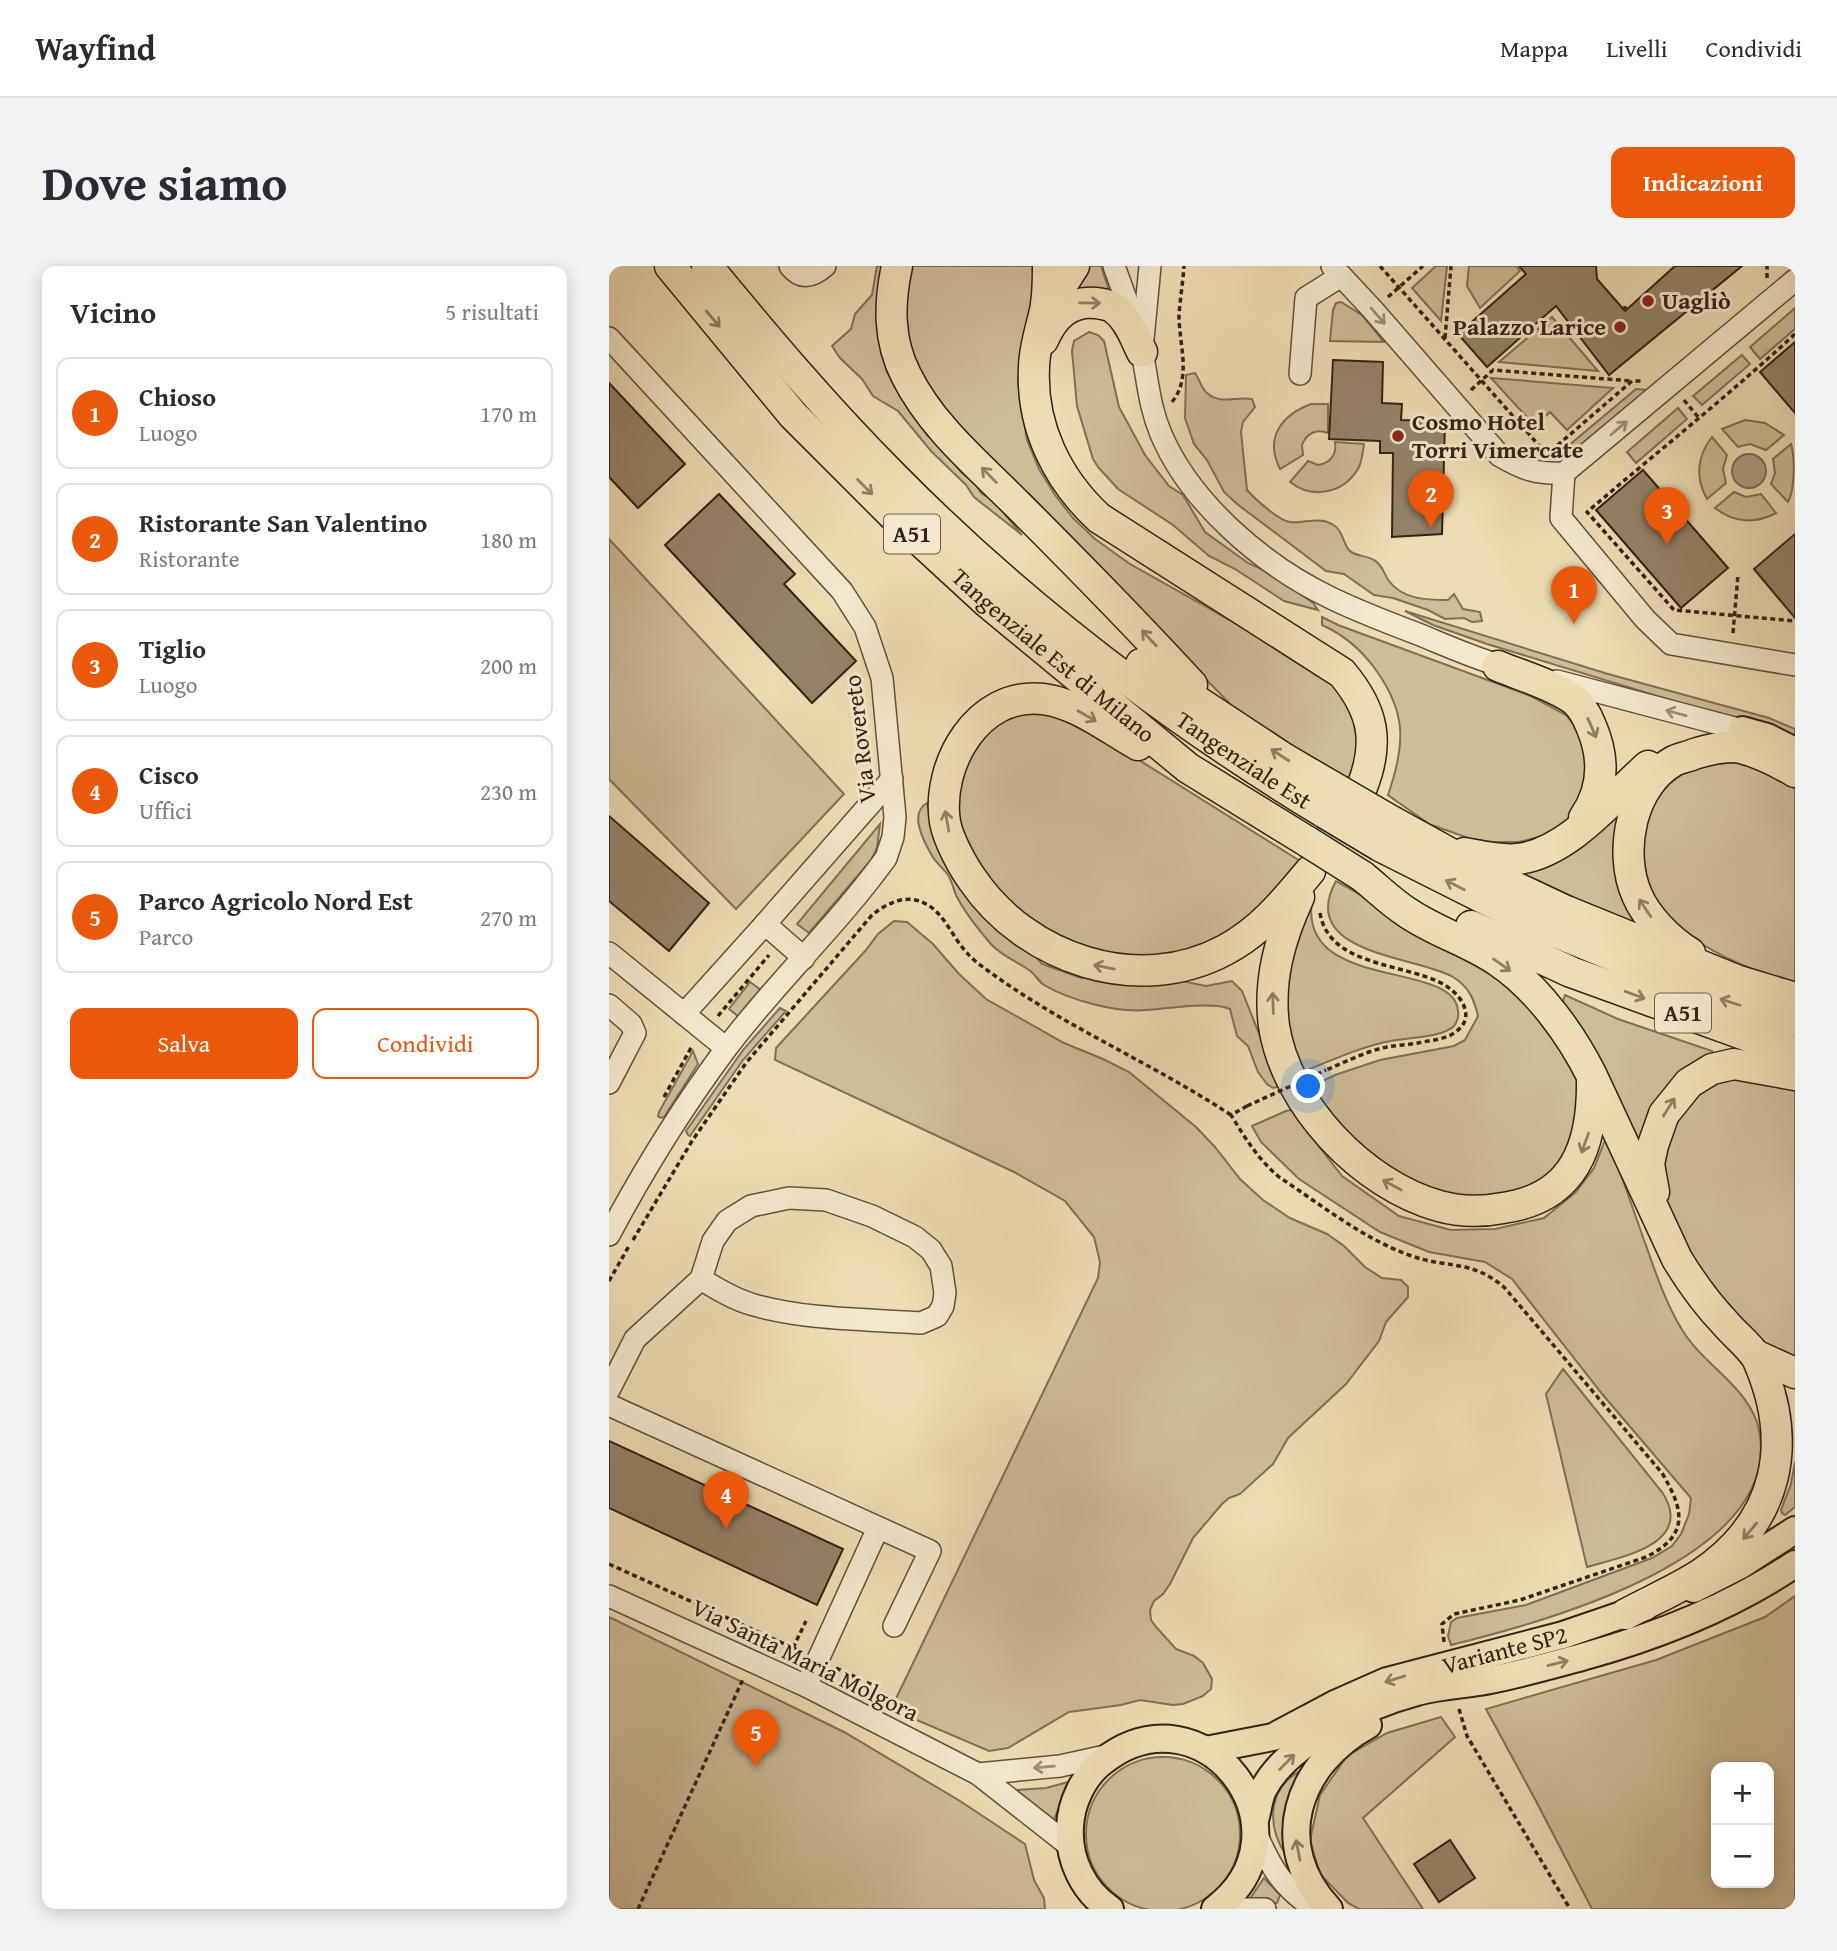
<!DOCTYPE html>
<html lang="it">
<meta charset="utf-8">
<style>
body{margin:0;font-family:"Gentium Book Plus",serif;background:#f2f2f3;color:#2b2b33}
.controls{position:absolute;right:21px;bottom:21px;display:grid;overflow:hidden;border-radius:14px;box-shadow:0 4px 18px #0003}
.controls button{width:63px;height:63px;display:grid;place-items:center;padding:0;border:0;border-bottom:2px solid #e1e1e2;background:#fff;color:#2b2b33;font:35px sans-serif}
.you{position:absolute;left:700px;top:821px;width:24px;height:24px;margin:-18px;border:5px solid #fff;border-radius:50%;background:#1a73e8;box-shadow:0 0 0 10px #1a73e833}
.badge{display:grid;place-items:center;width:46px;height:46px;border-radius:50%;background:#ea580c;color:#fff;font-size:23px;font-weight:700}
.pin{position:absolute;translate:-50% -58px;filter:drop-shadow(0 2px 4px #0008)}
.pin::after{content:'';position:absolute;top:37px;width:24px;height:21px;background:inherit;clip-path:polygon(0 0,100% 0,50% 100%)}
.list{margin:0;padding:0;list-style:none}
h2{display:flex;justify-content:space-between;align-items:center;height:91px;margin:0;padding:0 28px;font-size:30px}
h2 small{font-size:23px;font-weight:400;color:#7c7c81}
.list li{display:grid;grid-template-columns:46px 1fr auto;gap:21px;align-items:center;box-sizing:border-box;height:112px;margin:0 14px 14px;padding:0 14px;border:2px solid #e1e1e2;border-radius:14px}
.list b{display:block;font-size:26px;white-space:nowrap}
.list p{margin:0;font-size:23px;white-space:nowrap;color:#7c7c81}
.list em{font-size:23px;font-style:normal;color:#7c7c81}
.actions{display:flex;gap:14px;padding:21px 28px}
.actions a{flex:1;padding:16px 0;border:2px solid #ea580c;border-radius:14px;text-align:center;font-size:24px;color:#ea580c}
.actions .main{background:#ea580c;color:#fff}
.map{position:relative;flex:none;width:1186px;height:1643px;overflow:hidden;border-radius:14px}
header{display:flex;align-items:center;gap:42px;box-sizing:border-box;height:98px;padding:0 35px;background:#fff;border-bottom:2px solid #e1e1e2}
header strong{font-size:33px}
nav{display:flex;gap:38px;margin-inline-start:auto;font-size:24px}
.intro{display:flex;align-items:center;justify-content:space-between;box-sizing:border-box;height:168px;padding:0 42px}
h1{margin:0;font-size:49px}
.button{padding:18px 32px;border-radius:14px;background:#ea580c;color:#fff;font-size:24px;font-weight:700}
main{display:flex;gap:42px;padding:0 42px}
aside{flex:1;background:#fff;border-radius:14px;box-shadow:0 4px 18px #0003}
.map>svg:first-child{display:block}
</style>
<header>
<strong>Wayfind</strong>
<nav><a>Mappa</a><a>Livelli</a><a>Condividi</a></nav>
</header>
<div class="intro"><h1>Dove siamo</h1><a class="button">Indicazioni</a></div>
<main>
<aside>
<h2>Vicino<small>5 risultati</small></h2>
<ul class="list">
<li><span class="badge">1</span><div><b>Chioso</b><p>Luogo</p></div><em>170 m</em></li>
<li><span class="badge">2</span><div><b>Ristorante San Valentino</b><p>Ristorante</p></div><em>180 m</em></li>
<li><span class="badge">3</span><div><b>Tiglio</b><p>Luogo</p></div><em>200 m</em></li>
<li><span class="badge">4</span><div><b>Cisco</b><p>Uffici</p></div><em>230 m</em></li>
<li><span class="badge">5</span><div><b>Parco Agricolo Nord Est</b><p>Parco</p></div><em>270 m</em></li>
</ul>
<div class="actions"><a class="main">Salva</a><a>Condividi</a></div>
</aside>
<div class="map">
<svg width="1186" height="1643" viewBox="0 0 1186 1643">
<rect width="100%" height="100%" fill="#eeddb4"/>
<filter id="stains"><feTurbulence type="fractalNoise" baseFrequency=".00286" numOctaves="4"/><feColorMatrix values="0 0 0 0 .2 0 0 0 0 .09 0 0 0 0 .02 0 0 0 .5 -.17"/></filter>
<radialGradient id="worn" r=".72"><stop offset=".6" stop-color="#630" stop-opacity="0"/><stop offset="1" stop-color="#630" stop-opacity=".3"/></radialGradient>
<!-- green -->
<g fill="#cebd99" stroke="#816f58" stroke-width="2" fill-rule="evenodd">
<path d="M268,0H277L274,92L278,106L290,128L318,169L336,185L352,206L367,218L372,227L385,235L413,269L365,231L357,219L322,185L289,145L264,130L253,113L231,92L223,80L242,63L246,48L263,29Z"/>
<path d="M302,0H430L411,91L409,117L418,174L430,203L446,229L464,252L486,273L521,298L708,403L738,432L752,476L740,519L629,446L358,169C326,134 290,89 295,38C296,26 299,13 302,0Z"/>
<path d="M481,0H492L499,21L495,26L467,24V19Z"/>
<path d="M827,0H838L832,55L803,22Z"/>
<path d="M860,0H907L911,5L871,42L858,20Z"/>
<path d="M732,36L753,49L775,76L721,75L724,44L727,37Z"/>
<path d="M1186,42V63L1151,93L1141,81Z"/>
<path d="M943,51L989,105L890,96Z"/>
<path d="M480,66L489,69L495,75L510,141L536,189L560,220L574,229L596,266L639,297L663,308L704,337L709,344L675,335L626,303L600,290L564,259L509,223L489,201L484,193L468,140L463,85L465,75Z"/>
<path d="M1133,89L1141,98L1093,139L1084,130Z"/>
<path d="M586,107C591,114 592,122 598,127C611,139 628,130 643,133L646,141L634,156L632,166L638,224C645,232 670,255 681,256C695,258 709,250 723,258C734,264 733,275 740,284C746,291 758,289 765,294C773,298 775,308 780,315C794,334 819,334 839,334L845,328L854,343L871,346L873,355L863,356L855,352L836,353L819,344L784,332L765,329L735,308L717,305L628,238L615,226L598,194L585,178L576,152L577,109Z"/>
<path d="M882,112L1004,122L958,164L941,146L926,160Z"/>
<path d="M1027,123L1039,124L957,192L952,186Z"/>
<path d="M702,138H719V167C707,162 697,168 693,179L694,189L671,203C655,171 673,149 702,138Z"/>
<path d="M1069,142L1078,153L1027,197L1018,186Z"/>
<path d="M1136,154L1156,157L1175,169L1157,184L1141,178L1129,181L1113,163Z"/>
<path d="M1103,171L1118,189L1114,203L1117,217L1098,233C1086,212 1088,190 1103,171Z"/>
<path d="M726,176L755,178C754,186 753,194 750,201C736,227 704,234 681,216L699,195L709,199C721,197 728,189 726,176Z"/>
<path d="M1182,178C1186,192 1186,223 1179,236L1162,218L1166,207L1164,193Z"/>
<path d="M1125,226L1137,231L1152,228L1167,247C1147,258 1125,257 1106,242Z"/>
<path d="M0,273L235,528L127,643L0,513Z"/>
<path d="M796,345L999,408L1160,452L1186,463V474L1143,455L1081,440L878,378L824,359Z"/>
<path d="M713,351L729,359L922,430L957,449L974,471L980,491L973,534L959,555L937,569L910,576H883L862,573L820,558L779,529C797,477 798,445 764,400C751,383 733,368 713,359Z"/>
<path d="M414,442L463,452L691,595L658,638L610,676L590,686L513,695L436,669L383,624L345,555L350,504L377,460Z"/>
<path d="M1128,496L1153,504L1186,523V718C1149,706 1112,693 1080,669C1065,658 1050,640 1042,624C1023,587 1036,532 1071,509C1087,499 1109,498 1128,496Z"/>
<path d="M318,537L327,572L433,698L472,712L563,713L597,720L623,715L633,725L671,820L664,822L658,818L649,806L639,780L628,770L621,743C604,735 557,743 537,744C508,747 460,734 435,719C429,715 426,708 420,704C407,695 391,689 381,677C369,663 355,645 347,629C344,622 343,615 339,609C334,602 326,596 322,588C314,574 300,547 318,537Z"/>
<path d="M1009,544L1034,664L913,607Z"/>
<path d="M271,558L268,582L262,594L200,667L188,658Z"/>
<path d="M727,615L877,698L927,741L972,810L964,878L931,919L879,934L831,929L757,889L701,821L726,809L771,794L845,780L856,774L869,750C865,733 860,721 844,711C807,690 687,688 727,615Z"/>
<path d="M703,634C689,727 846,693 849,745C850,749 848,757 845,760C835,771 797,772 782,775C753,780 719,796 691,807L677,759L679,693Z"/>
<path d="M285,655L298,656L324,678L350,708L377,733L455,777L494,793L520,806L587,861L606,881L631,913L654,934L681,952L718,968L735,980L756,1001L773,1012L792,1014L799,1021V1031L777,1056L770,1075L737,1118L679,1172L664,1198L631,1228L620,1232L613,1238L584,1272L561,1318L554,1328L545,1335L541,1344L542,1354L548,1362L567,1383L585,1390L594,1397L603,1413L602,1423L594,1430L574,1438L564,1439L531,1434L512,1439L460,1446L399,1482L380,1485L282,1443L489,1012L491,996L485,971L456,935L405,906L166,794L167,782L257,684L269,668Z"/>
<path d="M141,716L152,724L130,751L120,743Z"/>
<path d="M956,729L1009,753L1103,785L1106,796L1034,884L953,738Z"/>
<path d="M171,742L177,745L134,794L81,870L79,869L77,865L134,784Z"/>
<path d="M84,785L89,798L55,851L52,852L49,850L50,846Z"/>
<path d="M1138,808L1186,820V1097L1154,1081L1072,990L1051,908L1063,852L1091,820Z"/>
<path d="M688,843L695,852L705,874L733,910L790,950L842,964L886,963L935,952L967,926L985,902L998,869C1010,904 1023,939 1035,974C1046,1004 1055,1034 1072,1062C1093,1098 1133,1116 1148,1156C1186,1290 932,1357 842,1379L839,1370L842,1356L848,1352L917,1339L1043,1292L1063,1280L1072,1268L1080,1248L1082,1232L994,1129L903,1013L876,996L820,986L771,966L690,913L652,876L643,860L677,845Z"/>
<path d="M954,1103L1053,1226C1087,1278 1012,1291 978,1301L937,1128Z"/>
<path d="M1186,1196V1241L1176,1249L1173,1247L1172,1244L1182,1218Z"/>
<path d="M1186,1330V1643H983L927,1535L877,1443L1047,1394L1156,1351ZM1107,1501H1160V1617H1107Z"/>
<path d="M0,1351L235,1466L351,1535L416,1578L425,1614L435,1632L436,1643H0Z"/>
<path d="M832,1451L846,1471L754,1552L814,1643H750L739,1637L711,1608L701,1574L711,1529L738,1490L778,1467Z"/>
<circle cx="554" cy="1568" r="77"/>
<path d="M691,1505C677,1536 669,1554 677,1589C658,1561 658,1523 691,1505Z"/>
<path d="M459,1516L445,1554H442L405,1526L408,1524L437,1522Z"/>
<path d="M655,1612L671,1629L668,1637H643L642,1631Z"/>
</g>
<!-- water -->
<circle fill="#af9d7f" stroke="#7e6b56" stroke-width="2" cx="1140" cy="205" r="17"/>
<!-- building -->
<g fill="#958369" stroke="#342118" stroke-width="2">
<path d="M910,0H987L988,13L1016,45L1066,0H1133L1000,109L947,40L878,101L849,68L917,8Z"/>
<path d="M1186,76V147L1151,106Z"/>
<path d="M724,94L774,96L773,137L793,138L792,154L836,155L833,268L783,271L784,187H771V175L720,173Z"/>
<path d="M0,117L76,198L29,242L0,211Z"/>
<path d="M1034,204L1119,302L1072,342L987,244Z"/>
<path d="M110,228L186,308L175,318L247,395L203,437L56,279Z"/>
<path d="M1186,268V352L1145,303Z"/>
<path d="M0,550L100,637L60,685L0,635Z"/>
<path d="M0,1175L234,1283L208,1339L0,1242Z"/>
<path d="M841,1574L866,1612L830,1636L805,1598Z"/>
</g>
<g fill="none" stroke-linecap="round" stroke-linejoin="round">
<!-- minor casing -->
<g stroke="#62503f" stroke-width="24">
<g id="minor">
<path d="M181,0C192,14 203,11 216,0"/>
<path d="M505,0C515,28 527,57 533,86C539,115 540,140 552,168C581,237 654,299 720,331C750,346 783,358 814,370C843,382 872,395 903,403"/>
<path d="M723,0L764,44L891,190C915,204 928,208 955,207L1186,14"/>
<path d="M0,72L233,325L256,361L273,412L286,551L284,571L277,592C228,660 166,717 116,784C73,842 34,905 0,969"/>
<path d="M534,73L541,0"/>
<path d="M691,108L697,32L732,10"/>
<path d="M955,207L952,252L1036,353L1062,378L1186,399"/>
<path d="M948,415L1133,464"/>
<path d="M0,687L117,782"/>
<path d="M195,692L156,658L283,513"/>
<path d="M0,739L22,758L26,767L0,817"/>
<path d="M75,748L156,658"/>
<path d="M0,1124L26,1073L92,1013L104,975L118,955L142,940L180,932L217,934L263,950L306,971L322,984L332,1000L336,1027L334,1040L328,1050L312,1057C257,1053 198,1054 145,1039C126,1034 108,1023 92,1013"/>
<path d="M0,1139L321,1285L285,1360"/>
<path d="M0,1330L197,1420L369,1508L462,1581"/>
<path d="M197,1420L269,1262"/>
<path d="M369,1508L451,1500L501,1489"/>
<path d="M647,1567C662,1602 673,1621 706,1643"/>
<path d="M606,1643H656"/>
</g>
</g>
<!-- major casing -->
<g stroke="#342118" stroke-width="30">
<g id="major">
<path d="M1133,464L1158,471L1186,485"/>
<path d="M1085,1323L1130,1300L1186,1264"/>
<path id="s1" d="M597,1484L664,1471L726,1438L778,1415L954,1369L1036,1341"/>
<path d="M646,1554C649,1545 650,1532 654,1524C678,1476 759,1439 808,1426C831,1419 857,1419 881,1414C912,1408 943,1399 973,1391C1049,1370 1121,1342 1186,1298"/>
<path d="M501,1643C474,1625 459,1593 461,1561C462,1537 474,1511 493,1496C594,1415 709,1565 606,1643"/>
<path d="M720,1643C660,1579 688,1498 759,1459"/>
</g>
</g>
<!-- highway casing -->
<g stroke="#342118" stroke-width="33">
<g id="highway">
<path id="s2" d="M61,0L184,149L292,257L379,337L579,502L699,576"/>
<path id="s3" d="M98,0C158,73 218,144 284,210C412,340 560,452 716,547"/>
<path d="M288,0C280,37 279,74 297,109C322,160 369,199 408,238C468,298 526,357 583,419"/>
<path d="M439,0C439,16 439,33 435,49C431,66 425,84 425,102C422,160 448,213 490,252L733,407C764,444 771,475 753,521"/>
<path d="M438,42L465,0"/>
<path d="M434,74C444,51 460,34 487,37C494,38 502,39 507,44C520,54 526,72 533,86"/>
<path d="M532,398L676,493L729,524"/>
<path d="M889,400C913,410 942,418 964,433C972,439 978,450 982,460C996,492 995,523 975,552"/>
<path d="M529,479C500,463 468,437 434,433C369,425 327,499 336,556C339,573 353,599 363,613C417,693 529,731 616,684C652,665 676,635 701,605"/>
<path d="M784,556L882,610L957,645L1127,714L1186,732"/>
<path d="M771,580L922,656L1106,731L1186,756"/>
<path d="M855,587C872,590 892,595 909,593C959,587 1003,532 1039,500"/>
<path d="M753,610C768,622 783,637 799,647C827,666 861,676 889,695C928,721 962,768 983,810L1068,993C1082,1016 1097,1037 1116,1057C1126,1069 1140,1079 1148,1092C1186,1177 1170,1255 1092,1308C1069,1323 1041,1335 1017,1348"/>
<path d="M690,631C671,672 659,714 665,760C677,839 754,919 830,940C851,946 873,946 894,942C966,932 984,879 983,814"/>
<path d="M862,660L962,706L1186,787"/>
<path d="M1081,687C1061,675 1037,651 1028,629C1009,586 1022,519 1065,495C1070,492 1079,491 1085,488C1099,484 1118,479 1132,482C1152,487 1169,496 1186,506"/>
<path d="M1045,926L1040,898L1044,879L1055,848L1080,817L1103,803L1125,798L1186,809"/>
<path d="M1146,1089L1186,1107"/>
</g>
</g>
<!-- path -->
<g stroke="#342118" stroke-width="3.5" stroke-dasharray="5 3.5" stroke-linecap="butt">
<path d="M771,0L934,184"/>
<path d="M1158,12V0"/>
<path d="M779,31L814,0"/>
<path d="M1016,45V37"/>
<path d="M1186,68C1119,130 1047,187 978,246L1065,344L1186,355"/>
<path d="M836,72L842,0"/>
<path d="M862,124L884,104L1023,115"/>
<path d="M1075,134L1089,151"/>
<path d="M563,136C583,112 570,78 570,50C571,33 574,16 575,0"/>
<path d="M942,185L1023,115H1034"/>
<path d="M1124,367L1129,309"/>
<path d="M711,647C720,701 796,697 834,718C852,728 869,752 845,767C835,774 821,774 809,777C799,779 788,779 778,781C757,785 737,796 717,804"/>
<path d="M109,750L160,689"/>
<path d="M55,831L83,780"/>
<path d="M638,840L622,849C636,872 649,893 670,911C711,938 753,972 800,989C837,1003 862,993 895,1021L1053,1207C1075,1244 1081,1269 1037,1291L911,1334L845,1348L833,1358L835,1376"/>
<path d="M24,974L83,875L137,797L263,649C278,637 298,627 317,638C335,647 344,672 358,687C363,693 371,699 378,704C454,760 543,797 622,849"/>
<path d="M0,1015L20,980"/>
<path d="M0,1298L191,1385"/>
<path d="M184,1382L197,1355"/>
<path d="M227,1402L272,1423"/>
<path d="M850,1443L858,1470L961,1643"/>
<path d="M29,1643L134,1413"/>
</g>
<!-- minor -->
<use href="#minor" stroke="#f4e9ce" stroke-width="21"/>
<!-- major -->
<use href="#major" stroke="#eeddb4" stroke-width="26"/>
<!-- highway -->
<use href="#highway" stroke="#eeddb4" stroke-width="30"/>
<!-- highway-bridge casing -->
<g stroke="#342118" stroke-width="33" stroke-linecap="butt">
<g id="highway-bridge">
<path d="M729,524L784,556"/>
<path d="M716,547L771,580"/>
<path d="M699,576L753,610"/>
</g>
</g>
<!-- path-bridge -->
<path stroke="#342118" stroke-width="3.5" stroke-dasharray="5 3.5" stroke-linecap="butt" d="M638,840L717,804"/>
<!-- highway-bridge -->
<use href="#highway-bridge" stroke="#eeddb4" stroke-width="30"/>
</g>
<!-- one-way arrows -->
<defs><path id="oneway-shaft" d="M-6 0H5M1.5-3L5.5 0L1.5 3" fill="none" stroke-width="1.6" stroke-linecap="round" stroke-linejoin="round" transform="scale(1.75)"/></defs>
<g stroke="#917f66">
<use href="#oneway-shaft" transform="translate(481 37) rotate(1)"/>
<use href="#oneway-shaft" transform="translate(104 53) rotate(50)"/>
<use href="#oneway-shaft" transform="translate(380 209) rotate(-135)"/>
<use href="#oneway-shaft" transform="translate(256 221) rotate(45)"/>
<use href="#oneway-shaft" transform="translate(540 372) rotate(-133)"/>
<use href="#oneway-shaft" transform="translate(478 450) rotate(30)"/>
<use href="#oneway-shaft" transform="translate(983 462) rotate(67)"/>
<use href="#oneway-shaft" transform="translate(671 489) rotate(-147)"/>
<use href="#oneway-shaft" transform="translate(338 555) rotate(-100)"/>
<use href="#oneway-shaft" transform="translate(846 619) rotate(-153)"/>
<use href="#oneway-shaft" transform="translate(1036 642) rotate(-124)"/>
<use href="#oneway-shaft" transform="translate(893 699) rotate(35)"/>
<use href="#oneway-shaft" transform="translate(495 701) rotate(-168)"/>
<use href="#oneway-shaft" transform="translate(1026 729) rotate(20)"/>
<use href="#oneway-shaft" transform="translate(1121 736) rotate(-162)"/>
<use href="#oneway-shaft" transform="translate(664 737) rotate(-92)"/>
<use href="#oneway-shaft" transform="translate(1060 841) rotate(-58)"/>
<use href="#oneway-shaft" transform="translate(976 877) rotate(110)"/>
<use href="#oneway-shaft" transform="translate(783 919) rotate(-151)"/>
<use href="#oneway-shaft" transform="translate(1141 1265) rotate(130)"/>
<use href="#oneway-shaft" transform="translate(949 1397) rotate(-14)"/>
<use href="#oneway-shaft" transform="translate(786 1413) rotate(163)"/>
<use href="#oneway-shaft" transform="translate(678 1496) rotate(-45)"/>
<use href="#oneway-shaft" transform="translate(689 1584) rotate(-101)"/>
</g>
<g stroke="#9e8f7c">
<use href="#oneway-shaft" transform="translate(769 50) rotate(49)"/>
<use href="#oneway-shaft" transform="translate(1010 162) rotate(-40)"/>
<use href="#oneway-shaft" transform="translate(1067 447) rotate(-165)"/>
<use href="#oneway-shaft" transform="translate(435 1501) rotate(175)"/>
</g>
<!-- markers -->
<g fill="#8f2418" stroke="#f4e9ce" stroke-width="2.5">
<circle cx="1039" cy="35" r="7"/>
<circle cx="1011" cy="61" r="7"/>
<circle cx="789" cy="170" r="7"/>
</g>
<g text-anchor="middle" stroke-width="6" stroke-linejoin="round" paint-order="stroke">
<!-- shield labels -->
<g fill="#f4e9ce" stroke="#6e5d4f" stroke-width="2">
<rect x="275" y="248.5" width="56" height="39" rx="5"/>
<rect x="1046" y="727.5" width="56" height="39" rx="5"/>
</g>
<g font-size="23" font-weight="bold" fill="#342118">
<text x="303" y="276">A51</text>
<text x="1074" y="755">A51</text>
</g>
<!-- poi labels -->
<g font-size="24" font-weight="bold" fill="#342118" stroke="#f4e9ce" text-anchor="start">
<text x="1053" y="43">Uagliò</text>
<text x="997" y="69" text-anchor="end">Palazzo Larice</text>
<text x="803" y="164">Cosmo Hotel<tspan x="803" dy="28">Torri Vimercate</tspan></text>
</g>
<!-- street labels -->
<g font-size="24" fill="#342118" stroke="#f4e9ce">
<text dy="8" stroke="none"><textPath href="#s2" startOffset="548">Tangenziale Est di Milano</textPath></text>
<text transform="translate(251 473) rotate(-97)" y="8">Via Rovereto</text>
<text dy="8" stroke="none"><textPath href="#s3" startOffset="733">Tangenziale Est</textPath></text>
<text dy="8" stroke="none"><textPath href="#s1" startOffset="317">Variante SP2</textPath></text>
<text transform="translate(196 1394) rotate(26)" y="8">Via Santa Maria Molgora</text>
</g>
</g>
<rect width="100%" height="100%" filter="url(#stains)"/>
<rect width="100%" height="100%" fill="url(#worn)"/>
</svg>
<div class="controls">
<button>+</button>
<button>−</button>
</div>
<div class="you"></div>
<div class="pin badge" style="left:965px;top:358px">1</div>
<div class="pin badge" style="left:822px;top:262px">2</div>
<div class="pin badge" style="left:1058px;top:279px">3</div>
<div class="pin badge" style="left:117px;top:1263px">4</div>
<div class="pin badge" style="left:147px;top:1501px">5</div>
</div>
</main>
